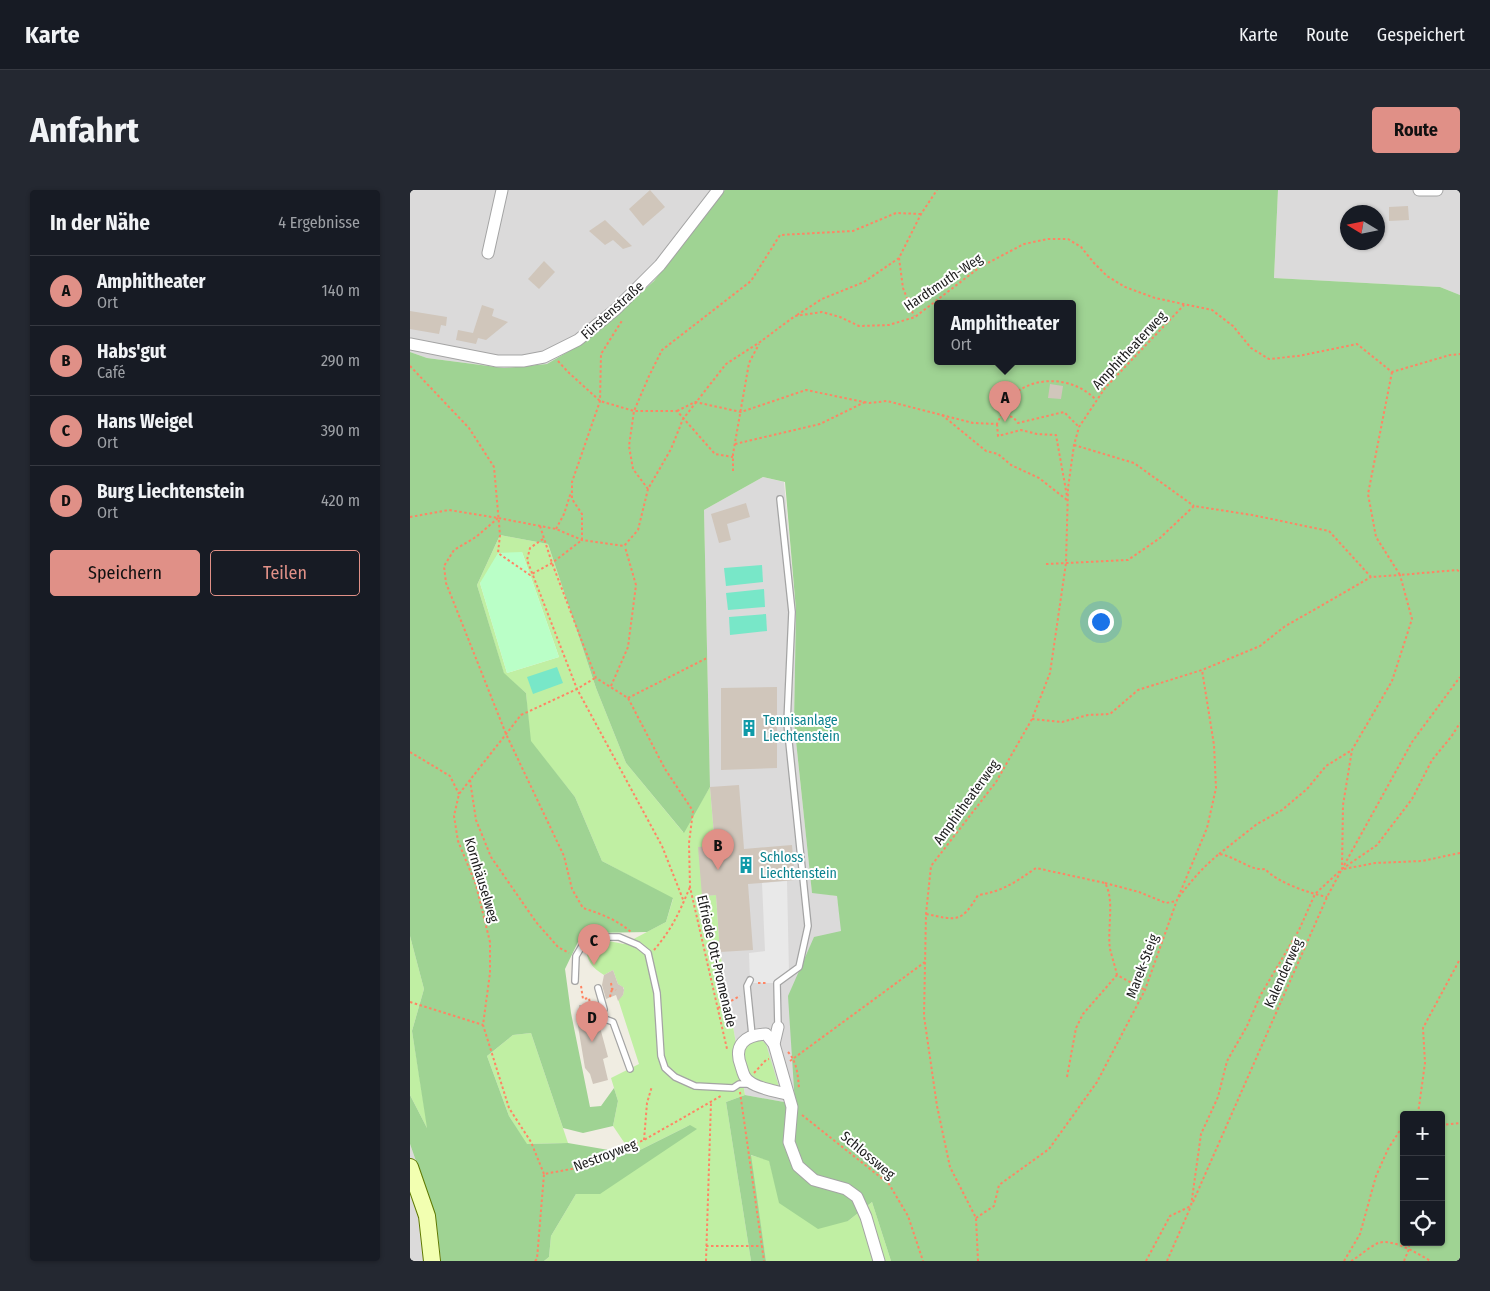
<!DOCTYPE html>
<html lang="de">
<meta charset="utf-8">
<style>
body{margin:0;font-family:"Fira Sans Condensed",sans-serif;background:#242831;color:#f1f3f6}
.controls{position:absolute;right:15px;bottom:15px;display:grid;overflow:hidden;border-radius:5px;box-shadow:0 1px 4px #0004}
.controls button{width:45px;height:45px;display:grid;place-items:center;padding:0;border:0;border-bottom:1px solid #363941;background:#171b24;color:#f1f3f6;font:25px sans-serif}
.compass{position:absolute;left:930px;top:15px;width:45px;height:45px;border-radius:50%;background:#171b24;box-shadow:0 1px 4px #0004;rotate:280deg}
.you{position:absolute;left:690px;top:431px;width:18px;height:18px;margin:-12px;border:4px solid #fff;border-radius:50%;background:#1a73e8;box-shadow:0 0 0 8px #1a73e833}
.badge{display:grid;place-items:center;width:32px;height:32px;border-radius:50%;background:#e09087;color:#111;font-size:16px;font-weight:700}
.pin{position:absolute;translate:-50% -41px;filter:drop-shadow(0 1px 2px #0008)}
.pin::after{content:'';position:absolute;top:26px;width:18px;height:15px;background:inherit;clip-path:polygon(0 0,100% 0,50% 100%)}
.popup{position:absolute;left:524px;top:110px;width:142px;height:65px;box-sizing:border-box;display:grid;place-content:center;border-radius:5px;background:#171b24;filter:drop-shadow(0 1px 4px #0005);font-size:16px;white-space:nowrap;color:#9ea1a6}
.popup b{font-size:19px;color:#f1f3f6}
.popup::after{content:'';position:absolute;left:50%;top:100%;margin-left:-10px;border:10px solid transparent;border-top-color:#171b24}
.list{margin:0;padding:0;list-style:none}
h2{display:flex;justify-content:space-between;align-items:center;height:65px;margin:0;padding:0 20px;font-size:21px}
h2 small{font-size:16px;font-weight:400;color:#9ea1a6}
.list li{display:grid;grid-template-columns:32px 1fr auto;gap:15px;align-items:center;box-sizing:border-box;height:70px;padding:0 20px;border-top:1px solid #363941}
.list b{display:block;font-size:19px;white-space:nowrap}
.list p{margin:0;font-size:16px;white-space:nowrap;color:#9ea1a6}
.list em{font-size:16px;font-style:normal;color:#9ea1a6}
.actions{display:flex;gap:10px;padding:15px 20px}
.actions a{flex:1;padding:11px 0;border:1px solid #e09087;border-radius:5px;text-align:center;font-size:18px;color:#e09087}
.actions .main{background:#e09087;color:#111}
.icon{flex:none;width:28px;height:28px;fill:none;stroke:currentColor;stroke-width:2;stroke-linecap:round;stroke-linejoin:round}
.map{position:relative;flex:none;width:1050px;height:1071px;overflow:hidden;border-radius:5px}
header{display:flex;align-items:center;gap:30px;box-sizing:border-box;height:70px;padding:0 25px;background:#171b24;border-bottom:1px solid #363941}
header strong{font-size:24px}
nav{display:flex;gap:28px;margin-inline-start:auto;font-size:18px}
.intro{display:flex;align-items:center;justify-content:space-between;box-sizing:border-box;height:120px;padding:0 30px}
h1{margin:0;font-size:35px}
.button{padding:12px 22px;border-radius:5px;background:#e09087;color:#111;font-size:18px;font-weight:700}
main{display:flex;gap:30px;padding:0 30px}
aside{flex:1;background:#171b24;border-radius:5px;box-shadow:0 1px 4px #0004}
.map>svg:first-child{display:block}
</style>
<header>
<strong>Karte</strong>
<nav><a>Karte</a><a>Route</a><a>Gespeichert</a></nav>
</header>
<div class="intro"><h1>Anfahrt</h1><a class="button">Route</a></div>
<main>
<aside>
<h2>In der Nähe<small>4 Ergebnisse</small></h2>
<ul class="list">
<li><span class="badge">A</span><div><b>Amphitheater</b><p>Ort</p></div><em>140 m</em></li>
<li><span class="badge">B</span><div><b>Habs'gut</b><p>Café</p></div><em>290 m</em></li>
<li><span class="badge">C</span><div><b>Hans Weigel</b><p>Ort</p></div><em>390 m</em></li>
<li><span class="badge">D</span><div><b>Burg Liechtenstein</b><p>Ort</p></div><em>420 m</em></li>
</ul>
<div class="actions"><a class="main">Speichern</a><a>Teilen</a></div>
</aside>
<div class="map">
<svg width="1050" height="1071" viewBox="0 0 1050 1071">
<rect width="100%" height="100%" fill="#f0ede2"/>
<!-- residential -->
<g fill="#dbdada" fill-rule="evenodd">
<path d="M0,0H315L305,9L244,91L176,151L137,174L94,178L17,168L0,162Z"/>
<path d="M868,0H1050V105L1030,97L864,88ZM938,22H968V52H938Z"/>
<path d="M353,287L374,292L386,420L384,533L402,702L427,706L432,741L385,914L335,905L310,762L306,706H292L288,657L305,656L300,597L294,320Z"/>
<path d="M0,954L18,1005L27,1039L31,1071H0Z"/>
</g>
<!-- grass -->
<g fill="#c0efa3" fill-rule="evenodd">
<path d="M90,345L138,354L186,498L216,573L273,642L300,597L305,656L292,706L306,705L310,762L335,905L316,912L341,1071H134L139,1067L141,1046L166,1004L280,935L222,964L203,936L208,911L201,888L229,874L208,809L213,805L214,798L208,794L203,780L194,785C182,778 176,770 176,756L193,750L214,754L256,732L263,709L192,671L165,607L120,551L116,503L94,484L67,395ZM112,362L149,467L97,483L70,393Z"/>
<path d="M0,746L14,799L2,841L18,940L0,905Z"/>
<path d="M121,843L158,953L116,954L99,926L77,866L103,845Z"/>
<path d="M350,849L356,854L369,897C343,890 329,886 333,855Z"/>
<path d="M340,965L359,970L370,1013L438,1031L462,1012L481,1071H356Z"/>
</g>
<!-- forest -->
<path fill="#9fd393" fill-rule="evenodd" d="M315,0H868L864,88L1030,97L1050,105V1071H481L462,1012L438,1031L408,1039L369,1013L359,971L341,965L356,1071H341L316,912L335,905L385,914L378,806L404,747L431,741L427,706L402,703L384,532L386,420L375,292L353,287L294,320L300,597L274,643L216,573L186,498L138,354L90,345L67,395L94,483L116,503L121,551L165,607L192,671L263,708L256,732L237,742L183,743L168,752L155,779L161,823L180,917L191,916L204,898L208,911L203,936L173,943L153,938L121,843L103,845L77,866L99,926L117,954L158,953L222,964L280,935L287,939L190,1004H166L141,1046L139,1067L134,1071H31L27,1039L18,1005L0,954V905L17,938L2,841L14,799L0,746V162L17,168L94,178L137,174L176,151L244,91L305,9ZM528,113H662V171H528ZM994,925H1031V1052H994Z"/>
<!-- park -->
<path fill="#baffc7" d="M112,362L149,467L97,483L70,393L88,363Z"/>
<!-- pitch -->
<g fill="#78e7c8">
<path d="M352,375L353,392L316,396L314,378Z"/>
<path d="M354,399L355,417L318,420L316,403Z"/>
<path d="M356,424L357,441L320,445L319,427Z"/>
<path d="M147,477L153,493L123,504L117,487Z"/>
</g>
<!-- parking -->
<path fill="#e9e9e9" d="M377,691L379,783L367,793H340L339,763L355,761L352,693Z"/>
<!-- building -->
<g fill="#d0c6bb">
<path d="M240,0L255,17L233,36L219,19Z"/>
<path d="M998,16L999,30L979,31V17Z"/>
<path d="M195,30L222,56L213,59L203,50L195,55L179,41Z"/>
<path d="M134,71L145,82L129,99L118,89Z"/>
<path d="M72,115L84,119L82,126L98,132L76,150L68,148L66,154L46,150L48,140L63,143Z"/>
<path d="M0,121L37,127L36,136L31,135L29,144L0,139Z"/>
<path d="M640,194L653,196L651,209L638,208Z"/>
<path d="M336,313L340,327L317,334L321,350L309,353L301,324Z"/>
<path d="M367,497V578L311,580V498Z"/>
<path d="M329,595L334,659L382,655L385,690L338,694L343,760L310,762L306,705L292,706L288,657L305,656L300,597Z"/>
<path d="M203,780L208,794L213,797L214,800L213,805L208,811L206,805L196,809L192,795L194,785Z"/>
<path d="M169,815H181L185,830H188L198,867L193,869L198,890L183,894L180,884L175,878L166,824H170Z"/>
</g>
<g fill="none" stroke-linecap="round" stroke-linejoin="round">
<!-- service casing -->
<g stroke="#a4a4a4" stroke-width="8">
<g id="service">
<path d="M340,790L337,796L342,845"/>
<path d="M165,791L166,766L175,751L188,747H209L228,755L238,763L247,803L251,866L255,878L265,887L285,896L323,898L329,894H340"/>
<path d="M188,798L194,819"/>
<path d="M195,829L203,832L220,879"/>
<path d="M368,837L367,793L389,777L398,736L377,533L382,422L370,309"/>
</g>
</g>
<!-- minor casing -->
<g stroke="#a4a4a4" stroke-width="13">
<g id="minor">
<path d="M1009,0H1027"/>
<path d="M78,63L92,0"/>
<path d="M0,154L87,171H113L134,167L168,150L205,120L250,75L308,0"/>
<path d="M368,837L364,854L382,917L379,952L388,976L404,990L436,999L447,1007L456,1027L469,1071"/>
<path d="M364,854L356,844C335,845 323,855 331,876C333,883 334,888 340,892C349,899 366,901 377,904"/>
</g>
</g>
<!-- secondary casing -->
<g stroke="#5e7900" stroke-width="18">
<path id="secondary" d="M0,977L17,1026L22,1071"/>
</g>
<!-- path -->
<g stroke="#ff8564" stroke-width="2" stroke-dasharray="2.5 2.5" stroke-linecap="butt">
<path d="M489,68L493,98L504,126"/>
<path d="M387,125L412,109L454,92L489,68L511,24L527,0"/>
<path d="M148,171L158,182L190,211L224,221H267L305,264L323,267"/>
<path d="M0,176L59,238L84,277L90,345L88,363L120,385L142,373L172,350"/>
<path d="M982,182L958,304L966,347L990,385L1047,380L1050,382"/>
<path d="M267,221L285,212L331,222L396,200L459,213L477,211L563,233L587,234L591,225L603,227L608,233L654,222L669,237"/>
<path d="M532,225L576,261L588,264L601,275L629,288L657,310"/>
<path d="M591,225C604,185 659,181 686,210"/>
<path d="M587,234L588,246L611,240L627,244L646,245L657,306"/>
<path d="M325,254L410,234L455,212"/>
<path d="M664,255L724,273L784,316"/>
<path d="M323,281V264L339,173L349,154"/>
<path d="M238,299L223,279L219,256L224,221L239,186L252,160L341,91L370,45L443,41L486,23L511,24"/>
<path d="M0,327L39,320L88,328L146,339L172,350L214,356L228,340L238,299L261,259L273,229L316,174L350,152L385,126L412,122L430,127L449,136L479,135L505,127L570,77L614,54L638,49H658L671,57L684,73L697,86L715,97L745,108L802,120L823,136L841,158L859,169L888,166L947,154L982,182L1040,165L1050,164"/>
<path d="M88,328L66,347L44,360L34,376L36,393L96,544L154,666L162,699L173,718C191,724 208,730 222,743"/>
<path d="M130,336L142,373L186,488L218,508L255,579L283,621L279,653L280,697L317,859"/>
<path d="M146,339L154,324L161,302"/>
<path d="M133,349L120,358L117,370L167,499L252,656L274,712"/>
<path d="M172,350V324L162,309V292L190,211L191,164L213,129"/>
<path d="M636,374L718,370L750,348L784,316L842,325L919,341L961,387L990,385L1002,429L982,491L942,560L933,615L932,679"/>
<path d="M201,496L218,457L226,395L215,357"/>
<path d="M218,508L297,468"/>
<path d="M622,529L652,532L678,525L700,524L728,500L792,480L850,456L874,437L961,387"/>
<path d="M0,562L40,586L49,604"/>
<path d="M60,590L66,630L81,667L126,732L148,757L159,763"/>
<path d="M809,664L847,634L872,620L897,599L916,576L942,560"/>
<path d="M934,679L965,673L1012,671L1050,663"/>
<path d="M695,693L729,702L756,713L766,711"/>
<path d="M769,707C781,691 793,677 809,664C825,666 840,681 855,679C868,693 899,703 917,707"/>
<path d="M516,724C546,730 551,734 568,705C592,702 607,691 626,678L695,693C705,710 697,738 700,759C702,767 705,776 707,785L735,800"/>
<path d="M244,760C262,739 269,723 280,697"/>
<path d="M201,793L202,799L206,800"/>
<path d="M348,793H358"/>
<path d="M171,796L173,809L179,808L180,814L187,828"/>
<path d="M200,807L202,799"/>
<path d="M0,812L73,835"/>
<path d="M308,818L330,806"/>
<path d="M378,862C387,872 388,885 389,899"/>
<path d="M380,871L515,772"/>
<path d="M344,883L356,870L359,869"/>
<path d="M657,887L666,838L673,824L707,785"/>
<path d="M330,902L354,1071"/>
<path d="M1008,924L1015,873L1013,838L1050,769"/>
<path d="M392,925L479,994L498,1026L513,1071"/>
<path d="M1031,935L1050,933"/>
<path d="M234,950L237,913L242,896"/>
<path d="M134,984L121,952L99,918L73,835L80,783V752L66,695L48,651L44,626L49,604L111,525L167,499L185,488"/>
<path d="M783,1012L917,707L932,679L967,655L1002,609L1022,570L1041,547L1050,533"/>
<path d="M566,1028L584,1016L589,995L639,959L687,892L735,800L767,710L797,638L806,598L804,555L792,480"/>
<path d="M296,1056H352"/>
<path d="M125,1071L127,1069L134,984L167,978L234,950L311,906"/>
<path d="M296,1071L301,912"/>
<path d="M568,1071L566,1028L540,977L527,916L514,826L516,724L521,676L586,592L622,529L640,483L656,373L658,298L664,255L669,237L695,198L774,115"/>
<path d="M736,1071L760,1026L781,1016L791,944L808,907L817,871L837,836L850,806L889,740L905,704L932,679L1002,552L1050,487"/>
<path d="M757,1071L781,1016"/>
<path d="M934,1071L950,1044L966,986L978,959L994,934"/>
<path d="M941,1071C950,1066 959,1057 968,1053C983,1048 1008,1064 1021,1071"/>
<path d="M994,1071L999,1059V1052"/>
</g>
<!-- service -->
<use href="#service" stroke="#fff" stroke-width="5.5"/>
<!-- minor -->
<use href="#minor" stroke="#fff" stroke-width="11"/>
<!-- secondary -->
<use href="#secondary" stroke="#f2ffb1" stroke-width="16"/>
</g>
<!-- icons -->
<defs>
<g id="building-bare" transform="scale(1.35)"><path d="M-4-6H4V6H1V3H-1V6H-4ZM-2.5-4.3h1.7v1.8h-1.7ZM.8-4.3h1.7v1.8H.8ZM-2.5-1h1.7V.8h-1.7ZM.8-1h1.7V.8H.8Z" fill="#0f9aa8" stroke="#fff" stroke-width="2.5" paint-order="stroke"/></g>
</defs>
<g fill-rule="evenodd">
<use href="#building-bare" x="339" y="538"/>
<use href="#building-bare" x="336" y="675"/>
</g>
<g text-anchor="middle" stroke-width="4" stroke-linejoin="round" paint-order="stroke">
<!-- street labels -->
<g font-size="14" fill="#1d1d1d" stroke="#fff">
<text transform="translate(533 92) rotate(-34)" y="5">Hardtmuth-Weg</text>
<text transform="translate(202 120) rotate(-42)" y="5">Fürstenstraße</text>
<text transform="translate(719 160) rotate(-47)" y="5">Amphitheaterweg</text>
<text transform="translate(556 612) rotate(-54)" y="5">Amphitheaterweg</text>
<text transform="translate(72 690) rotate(73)" y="5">Kornhäuselweg</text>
<text transform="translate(307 771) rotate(77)" y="5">Elfriede Ott-Promenade</text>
<text transform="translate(732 776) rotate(-69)" y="5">Marek-Steig</text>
<text transform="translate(873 783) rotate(-66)" y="5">Kalenderweg</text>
<text transform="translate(195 965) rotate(-21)" y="5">Nestroyweg</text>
<text transform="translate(458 965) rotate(40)" y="5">Schlossweg</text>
</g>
<!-- culture labels -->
<g font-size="14" fill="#0d838f" stroke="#fff" text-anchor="start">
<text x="353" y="535">Tennisanlage<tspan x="353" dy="16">Liechtenstein</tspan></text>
<text x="350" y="672">Schloss<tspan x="350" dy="16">Liechtenstein</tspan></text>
</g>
</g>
</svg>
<div class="controls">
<button>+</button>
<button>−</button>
<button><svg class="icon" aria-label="locate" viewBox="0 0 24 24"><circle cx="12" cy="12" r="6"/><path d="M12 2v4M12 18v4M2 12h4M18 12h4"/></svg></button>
</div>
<svg class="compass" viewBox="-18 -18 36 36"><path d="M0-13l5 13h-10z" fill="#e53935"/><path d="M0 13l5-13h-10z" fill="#9ea1a6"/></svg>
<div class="you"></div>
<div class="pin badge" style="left:595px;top:232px">A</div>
<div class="popup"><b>Amphitheater</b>Ort</div>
<div class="pin badge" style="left:308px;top:680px">B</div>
<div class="pin badge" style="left:184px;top:775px">C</div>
<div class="pin badge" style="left:182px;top:852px">D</div>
</div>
</main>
